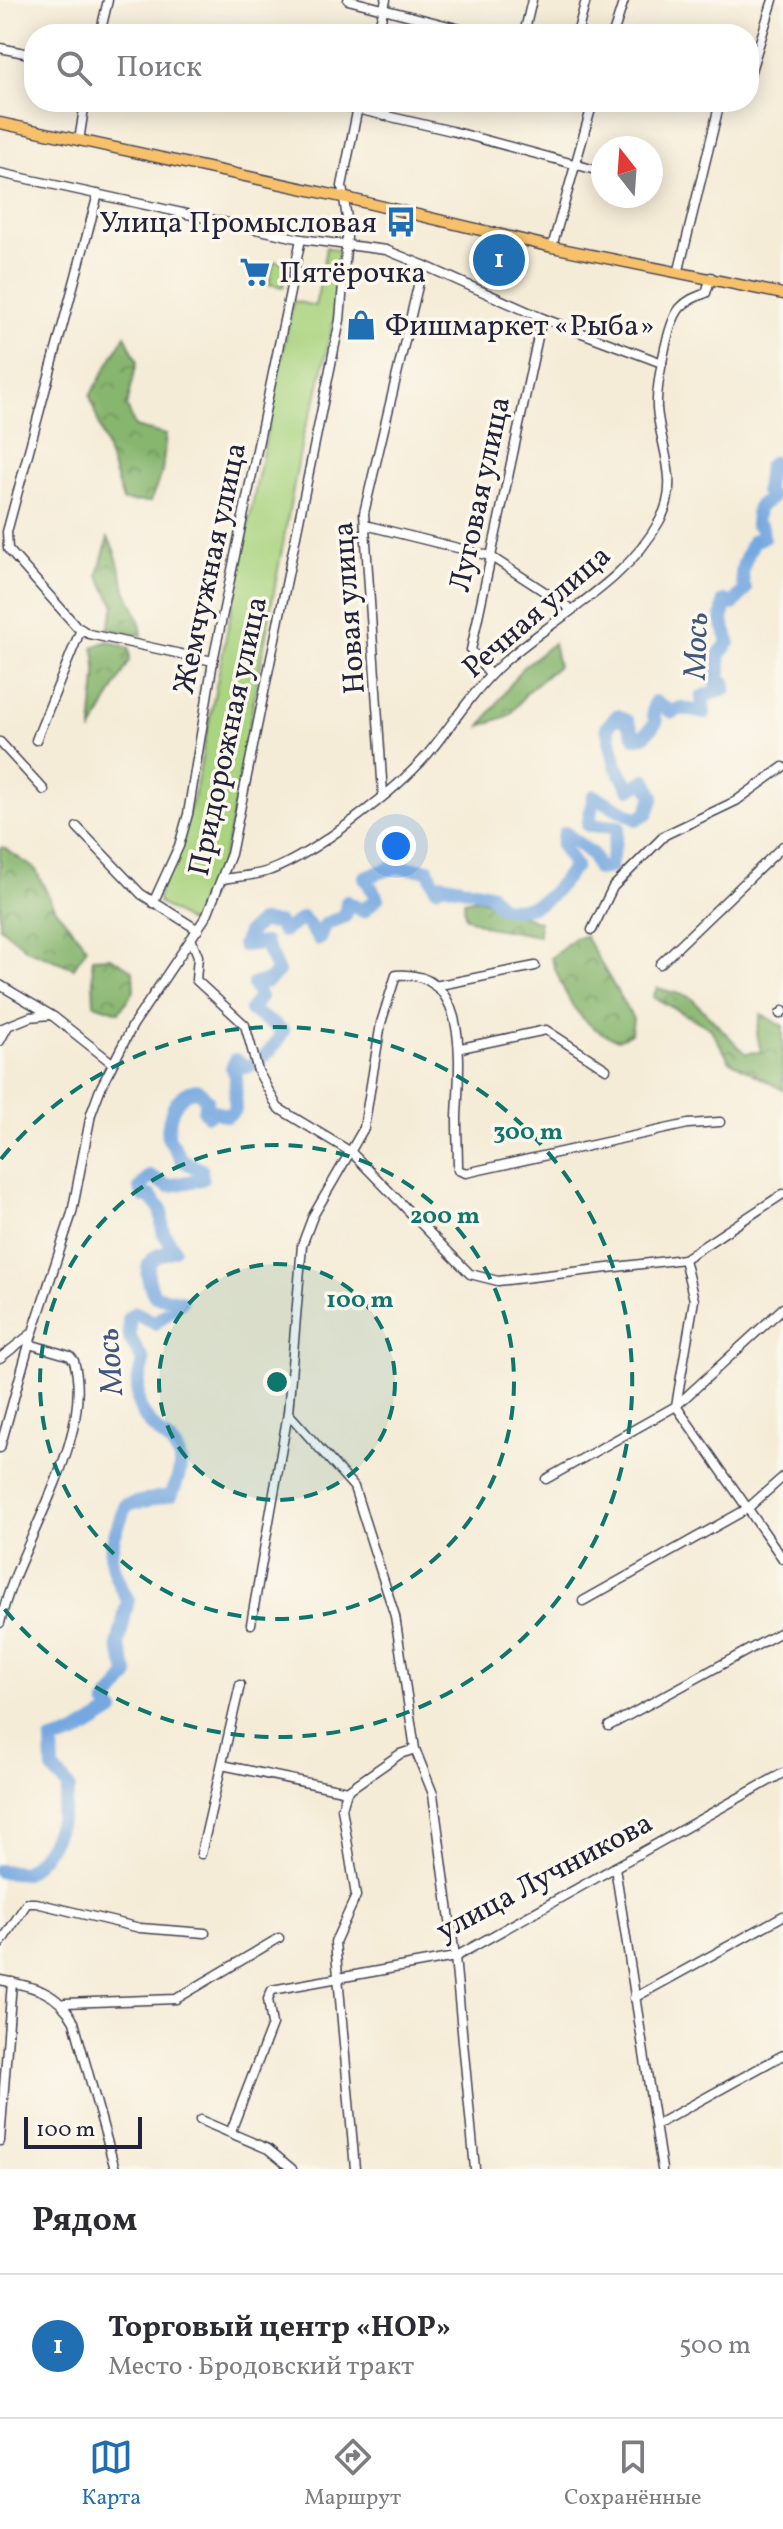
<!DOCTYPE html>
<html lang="ru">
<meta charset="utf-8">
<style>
body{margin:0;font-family:Vollkorn,serif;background:#f7f7f7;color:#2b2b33}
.compass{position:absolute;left:591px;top:136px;width:72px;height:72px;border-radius:50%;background:#fff;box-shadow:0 4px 20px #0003;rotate:343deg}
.scale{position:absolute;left:24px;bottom:20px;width:118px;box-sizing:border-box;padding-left:8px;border:4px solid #22223b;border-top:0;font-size:22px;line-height:28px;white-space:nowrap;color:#22223b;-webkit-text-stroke:6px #fbf7ec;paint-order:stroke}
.you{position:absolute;left:396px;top:846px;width:28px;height:28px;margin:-20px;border:6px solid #fff;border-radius:50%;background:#1a73e8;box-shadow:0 0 0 12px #1a73e833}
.badge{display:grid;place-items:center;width:52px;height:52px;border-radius:50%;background:#1f6fb2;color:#fff;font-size:26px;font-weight:700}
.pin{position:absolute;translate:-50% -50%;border:4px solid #fff;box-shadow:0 2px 8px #0006}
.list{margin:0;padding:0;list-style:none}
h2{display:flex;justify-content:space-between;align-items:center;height:104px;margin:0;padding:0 32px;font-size:34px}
h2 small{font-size:26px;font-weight:400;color:#7c7c81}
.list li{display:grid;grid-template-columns:52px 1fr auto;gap:24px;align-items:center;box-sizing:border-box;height:144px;padding:0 32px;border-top:2px solid #e1e1e2}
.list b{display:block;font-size:30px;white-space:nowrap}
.list p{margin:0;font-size:26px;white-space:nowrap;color:#7c7c81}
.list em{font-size:26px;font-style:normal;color:#7c7c81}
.icon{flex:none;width:44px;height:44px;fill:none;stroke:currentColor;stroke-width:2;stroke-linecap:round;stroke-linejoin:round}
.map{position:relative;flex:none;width:783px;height:2169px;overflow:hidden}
.search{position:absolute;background:#fff;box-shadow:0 4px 20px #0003;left:24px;right:24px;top:24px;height:88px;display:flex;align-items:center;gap:20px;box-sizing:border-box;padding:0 28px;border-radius:32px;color:#7c7c81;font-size:30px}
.sheet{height:248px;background:#fff}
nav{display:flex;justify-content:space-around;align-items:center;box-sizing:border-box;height:112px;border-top:2px solid #e1e1e2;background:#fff;font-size:22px;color:#7c7c81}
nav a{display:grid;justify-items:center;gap:4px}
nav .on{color:#1f6fb2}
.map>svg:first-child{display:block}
</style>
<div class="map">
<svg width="783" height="2169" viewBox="0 0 783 2169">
<defs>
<pattern id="forest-crowns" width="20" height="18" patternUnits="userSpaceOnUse" patternTransform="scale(2)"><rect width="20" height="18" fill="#87b66e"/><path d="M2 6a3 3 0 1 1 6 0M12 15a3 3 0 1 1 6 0" fill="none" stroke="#6e945c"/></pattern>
</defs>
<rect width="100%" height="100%" fill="#fbf7ec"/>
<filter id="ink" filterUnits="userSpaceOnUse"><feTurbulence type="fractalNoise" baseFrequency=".0125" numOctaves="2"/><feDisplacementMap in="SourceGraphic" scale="16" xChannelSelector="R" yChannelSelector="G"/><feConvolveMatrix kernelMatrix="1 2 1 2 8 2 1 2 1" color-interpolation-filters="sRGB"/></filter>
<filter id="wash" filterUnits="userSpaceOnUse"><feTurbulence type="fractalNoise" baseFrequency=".006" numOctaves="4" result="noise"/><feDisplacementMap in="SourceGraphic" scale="32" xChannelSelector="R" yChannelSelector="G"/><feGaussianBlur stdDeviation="1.8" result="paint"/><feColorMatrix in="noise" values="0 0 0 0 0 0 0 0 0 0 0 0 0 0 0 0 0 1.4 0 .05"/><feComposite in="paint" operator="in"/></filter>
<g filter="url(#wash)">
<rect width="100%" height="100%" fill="#f5ecd7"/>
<!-- grass -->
<g fill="#aad480" stroke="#667b5e" stroke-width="2">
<path d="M326,247L340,251L338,272L323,267Z"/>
<path d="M274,261L288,264L283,287L269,284Z"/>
<path d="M336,278V310L315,403L304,430L228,839L215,884L192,924L158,902V896L194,797L293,301L315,306L321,279Z"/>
</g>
<!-- forest -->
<g fill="url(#forest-crowns)" stroke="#546c54" stroke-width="2">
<path d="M125,335L137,361L127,406L135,427L166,435L162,472L150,502L123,501L90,396Z"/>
<path d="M108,538C119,555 118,568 125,586C131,605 140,614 142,635L108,629L115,606L98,575Z"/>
<path d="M108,641L129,648L130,660L92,730C91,698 101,677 93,647Z"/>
<path d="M553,643L558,666L529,690L510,715L481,726L522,668Z"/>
<path d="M3,847L36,870L53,906L87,947L74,968L28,950L0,927V849Z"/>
<path d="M478,898L539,922V936L488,927L465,917L464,901Z"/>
<path d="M585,936L633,1019L631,1033L618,1040C577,1026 565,996 551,958L574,938Z"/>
<path d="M111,957L133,971L134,991L119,1012L94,1004L92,958Z"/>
<path d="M657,988L690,997L745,1053L761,1052L757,1033L761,1014L783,1026V1090L730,1061L710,1028L653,997Z"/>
</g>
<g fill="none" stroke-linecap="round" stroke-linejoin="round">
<!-- river -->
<path stroke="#74a7e0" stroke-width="14" d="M0,1871L25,1873C55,1849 60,1825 69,1788L53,1769L52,1741L76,1734L113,1711L106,1703L128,1675L118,1645L128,1600C103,1557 109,1549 126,1505L171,1495C198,1441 159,1446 141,1410C134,1396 139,1375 143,1361L130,1338L129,1318L136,1313L155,1323L181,1301L155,1296C149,1285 142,1266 155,1257C161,1253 168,1254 174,1249L163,1232L161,1209L150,1196L145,1197L140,1188L150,1176L168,1186L202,1179L201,1170L182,1160L168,1137C168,1115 175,1093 198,1090L207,1100L204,1110L208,1115L214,1111L227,1116L235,1110L236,1076L232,1068L236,1060L246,1067C264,1062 275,1046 283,1031L251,1010L260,997L254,984L268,981L278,972L265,943L243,945L248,933L260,922L278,923L283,931L303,918L319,939L326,924L345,916L347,902L363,911L377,898L365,877L396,867L428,870L436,888L442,884L490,894L500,907C541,915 552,894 575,866L562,846L565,833L593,855L598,869L610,867L618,827L588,825L594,796L637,819L647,813L653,797L646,780L630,789L616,766L607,727L617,716L628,722L635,737L644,736L656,722L653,713L655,702L672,712L681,708L704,713L702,697L725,688L724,682H716L715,676L720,672L719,654L729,642L722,621L724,601L733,604L745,589C737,569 747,559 753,541L763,537L762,528L756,524L758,507L771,498L766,491L769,467L773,463L783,468"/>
</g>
</g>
<g filter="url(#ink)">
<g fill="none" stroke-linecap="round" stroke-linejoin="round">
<!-- minor casing -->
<g stroke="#424052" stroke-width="11">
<g id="minor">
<path d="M348,0L480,34"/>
<path d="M100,34L108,0"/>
<path d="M377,34L386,0"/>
<path d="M524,34L532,0"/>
<path d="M577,34L586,0"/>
<path d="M613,34L624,0"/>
<path d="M0,48L34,55"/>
<path d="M749,77L773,0"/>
<path d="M326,102L452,131L603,172"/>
<path d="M79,141L85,102"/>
<path d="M0,173L301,239L386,250L423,265L364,513L383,794"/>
<path d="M98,194L7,532L8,549L77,627L89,634L213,661"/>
<path d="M552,247L593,102"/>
<path d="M423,265L542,318L662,363"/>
<path d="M679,270L720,102"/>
<path d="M365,525L490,556L571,609"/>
<path d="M490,675L471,650L542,318"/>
<path d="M36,740L81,629"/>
<path d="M0,742L44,790"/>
<path d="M77,827L141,894L198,930"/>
<path d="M224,879C239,876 257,876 271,870C314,854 397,790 427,755C453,724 474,689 504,662C557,615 626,584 660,520C681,482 660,447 657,408C656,388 667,323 680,308C687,300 696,297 706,293L711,277"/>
<path d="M153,903L179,846L188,814L213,661L301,239"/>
<path d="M592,930L613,887L665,835L736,801L783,767"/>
<path d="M192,941L198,956L196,980L245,1025L258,1071L278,1108L351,1152L470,1274L498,1281L684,1259L783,1194"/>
<path d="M660,964L783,846"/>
<path d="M0,985L54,1017L112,1063"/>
<path d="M435,986L535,966"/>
<path d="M780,1014L783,1011"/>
<path d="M0,1029L30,1017L49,1015"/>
<path d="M0,1041L8,1026"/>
<path d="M461,1048L546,1030L606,1069"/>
<path d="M684,1259L694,1300L676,1406L783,1559"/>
<path d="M0,1358L31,1334"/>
<path d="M288,1413L354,1487L395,1616L415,1749L433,1794L455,1957L475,2169"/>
<path d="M0,1448L29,1344L72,1213L91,1114L101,1087L133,1025L207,915L231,854L340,320L348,225L342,186L359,102"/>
<path d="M546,1479L676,1406L783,1308"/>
<path d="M583,1601L747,1509L783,1477"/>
<path d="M0,1623C16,1546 96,1440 74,1361L70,1356L29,1344"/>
<path d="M251,1624L288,1413L302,1245L313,1216L364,1128L381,1023L396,975C474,969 458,1072 457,1119C457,1136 458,1153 458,1170L466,1173L688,1124L720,1122"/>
<path d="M609,1726L783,1631"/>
<path d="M222,1765L347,1791"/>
<path d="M201,1854L240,1685"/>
<path d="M615,1867L662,2169"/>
<path d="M0,1944L27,1903H36L140,1928L205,1933"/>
<path d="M0,1980C32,1986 58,1991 74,2022L115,2169"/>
<path d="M634,1998L783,1916"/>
<path d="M65,2003L176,1999L279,1938"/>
<path d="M200,2120L268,2149L292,2169"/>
<path d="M656,2125L783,2055"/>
<path d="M231,2131L272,2025L268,1999L272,1990L455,1957L783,1773"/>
<path d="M0,2141L12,1982"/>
<path d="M355,2169L335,1942L356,1896L342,1808L347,1791L400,1754L415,1749"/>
</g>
</g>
<!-- major casing -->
<g stroke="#424052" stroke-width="13">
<path id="major" d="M0,123L342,197L552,247L783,294"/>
</g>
<!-- minor -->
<use href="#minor" stroke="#fff" stroke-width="8"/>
<!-- major -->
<use href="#major" stroke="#f6c16b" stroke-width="10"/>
</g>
</g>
<!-- distance rings -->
<circle cx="277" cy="1382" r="118" fill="#0f766e" fill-opacity=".12"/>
<g fill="none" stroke="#0f766e" stroke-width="4" stroke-dasharray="14 10">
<circle cx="277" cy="1382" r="118"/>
<circle cx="277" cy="1382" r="237"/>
<path d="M1 1159A355 355 0 1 1 1 1605"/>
</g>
<!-- icons -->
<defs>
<g id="bus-bare" transform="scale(2.4)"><path d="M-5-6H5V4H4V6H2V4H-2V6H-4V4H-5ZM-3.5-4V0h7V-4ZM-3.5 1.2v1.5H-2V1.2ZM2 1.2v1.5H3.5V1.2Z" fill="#1f6fb2" stroke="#fbf7ec" stroke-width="2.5" paint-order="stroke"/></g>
<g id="supermarket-bare" transform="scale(2.4)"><path d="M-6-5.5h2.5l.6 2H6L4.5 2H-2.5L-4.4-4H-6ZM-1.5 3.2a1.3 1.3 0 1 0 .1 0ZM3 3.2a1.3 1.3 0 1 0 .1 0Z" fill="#1f6fb2" stroke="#fbf7ec" stroke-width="2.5" paint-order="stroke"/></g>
<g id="shop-bare" transform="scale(2.4)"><path d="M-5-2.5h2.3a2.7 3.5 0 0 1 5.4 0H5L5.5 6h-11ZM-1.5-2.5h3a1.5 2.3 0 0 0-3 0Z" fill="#1f6fb2" stroke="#fbf7ec" stroke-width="2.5" paint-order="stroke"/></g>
</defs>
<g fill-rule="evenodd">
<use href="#bus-bare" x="401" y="222"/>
<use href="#supermarket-bare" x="255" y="272"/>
<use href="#shop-bare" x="361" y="325"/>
</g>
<g text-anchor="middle" stroke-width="7" stroke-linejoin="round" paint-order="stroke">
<!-- poi labels -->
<g font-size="30" fill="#22223b" stroke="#fbf7ec" text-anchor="start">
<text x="377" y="232" text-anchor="end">Улица Промысловая</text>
<text x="279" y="282">Пятёрочка</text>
<text x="385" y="335">Фишмаркет «Рыба»</text>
</g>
<!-- street labels -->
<g font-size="30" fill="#22223b" stroke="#fbf7ec">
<text transform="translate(479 494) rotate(-78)" y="10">Луговая улица</text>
<text transform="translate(209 568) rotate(-78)" y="10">Жемчужная улица</text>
<text transform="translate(348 608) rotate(-94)" y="10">Новая улица</text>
<text transform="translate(536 611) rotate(-41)" y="10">Речная улица</text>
<text transform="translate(227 736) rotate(-78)" y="10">Придорожная улица</text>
<text transform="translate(544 1876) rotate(-28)" y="10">улица Лучникова</text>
</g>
<!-- water labels -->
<g font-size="32" font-style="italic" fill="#43577d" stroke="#fbf7ec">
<text transform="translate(695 646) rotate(-88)" y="11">Мось</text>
<text transform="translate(109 1362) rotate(-94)" y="11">Мось</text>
</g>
</g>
<circle cx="277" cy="1382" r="12" fill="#0f766e" stroke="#fbf7ec" stroke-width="4"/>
<g font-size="24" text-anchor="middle" font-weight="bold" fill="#0f766e" stroke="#fbf7ec" stroke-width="7" stroke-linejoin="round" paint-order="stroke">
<text x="528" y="1139">300 m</text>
<text x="445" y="1223">200 m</text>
<text x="360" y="1307">100 m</text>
</g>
</svg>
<svg class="compass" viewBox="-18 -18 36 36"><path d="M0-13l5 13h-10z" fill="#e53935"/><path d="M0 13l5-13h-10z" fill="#7c7c81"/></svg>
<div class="scale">100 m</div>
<div class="you"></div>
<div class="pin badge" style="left:499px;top:260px">1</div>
<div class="search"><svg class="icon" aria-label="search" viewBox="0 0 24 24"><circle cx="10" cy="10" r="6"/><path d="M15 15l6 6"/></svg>Поиск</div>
</div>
<section class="sheet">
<h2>Рядом<small></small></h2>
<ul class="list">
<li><span class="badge">1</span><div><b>Торговый центр «НОР»</b><p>Место · Бродовский тракт</p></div><em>500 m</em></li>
</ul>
</section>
<nav>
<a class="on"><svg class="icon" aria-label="map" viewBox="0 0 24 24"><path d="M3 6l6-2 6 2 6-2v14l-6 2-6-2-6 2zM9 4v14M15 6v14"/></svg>Карта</a>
<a><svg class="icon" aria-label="directions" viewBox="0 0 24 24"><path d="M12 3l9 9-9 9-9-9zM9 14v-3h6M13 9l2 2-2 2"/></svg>Маршрут</a>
<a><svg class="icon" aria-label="saved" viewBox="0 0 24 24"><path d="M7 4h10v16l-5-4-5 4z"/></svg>Сохранённые</a>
</nav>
